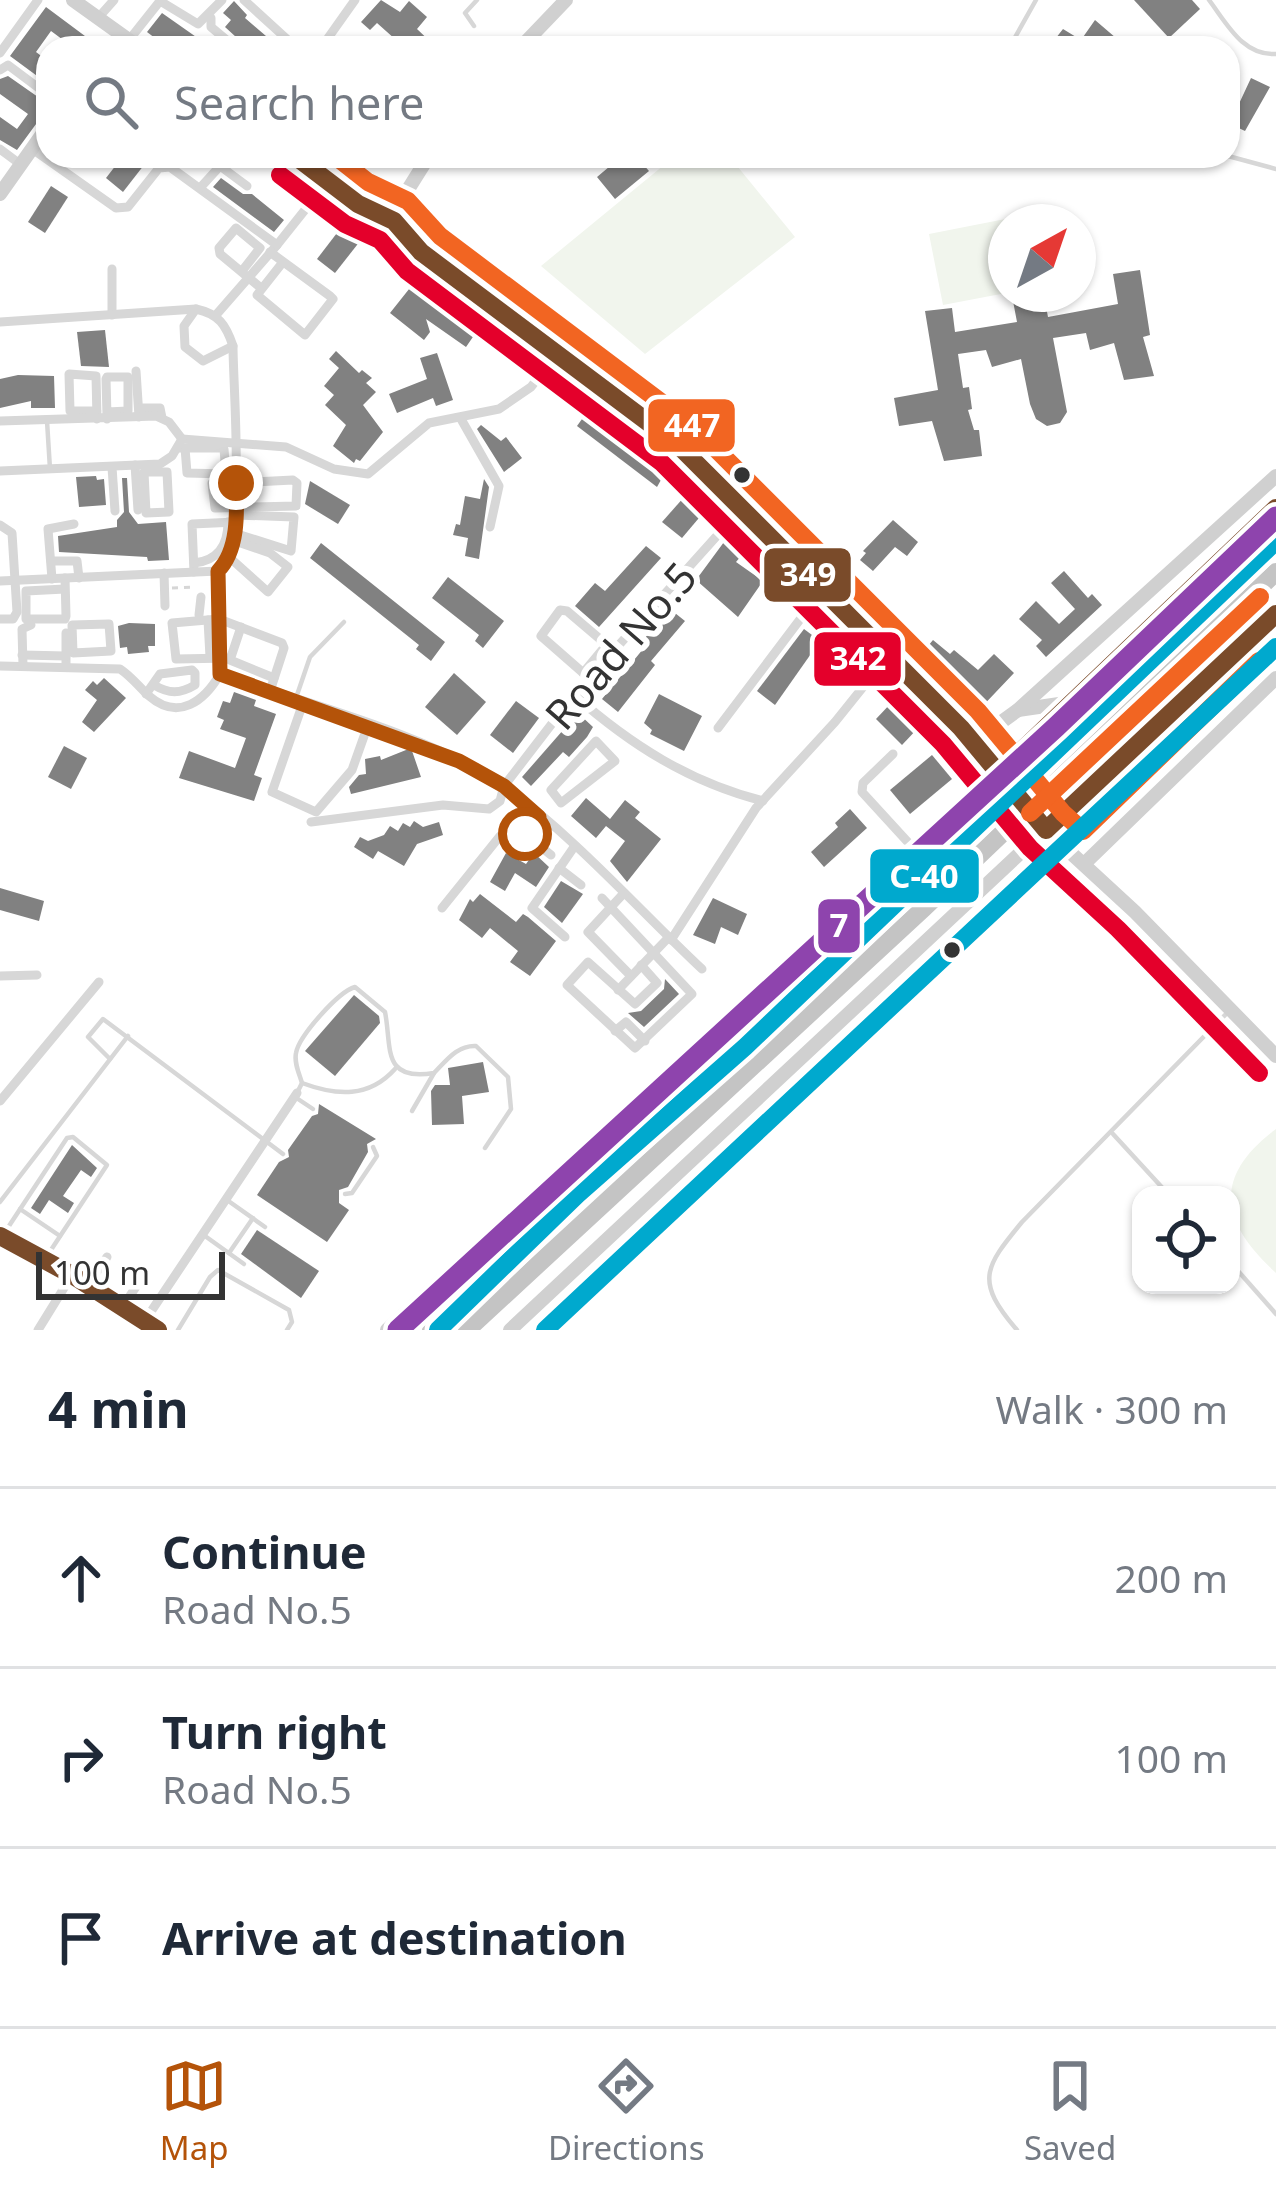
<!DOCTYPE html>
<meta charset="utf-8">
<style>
body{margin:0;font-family:"Noto Sans",sans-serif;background:#f6f6f7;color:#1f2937}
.controls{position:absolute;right:36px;bottom:36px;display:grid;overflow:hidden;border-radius:24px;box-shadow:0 3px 9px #0004}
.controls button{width:108px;height:108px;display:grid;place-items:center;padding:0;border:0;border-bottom:3px solid #e0e1e3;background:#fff;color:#1f2937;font:60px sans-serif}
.compass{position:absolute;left:988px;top:204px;width:108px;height:108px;border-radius:50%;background:#fff;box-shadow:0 3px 9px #0004;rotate:40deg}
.scale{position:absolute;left:36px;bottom:30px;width:189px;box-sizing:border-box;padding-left:12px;border:6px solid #333;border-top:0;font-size:33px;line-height:42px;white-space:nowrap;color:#333;-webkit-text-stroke:9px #fff;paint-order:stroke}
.stop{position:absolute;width:36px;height:36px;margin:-27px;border:9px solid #b45309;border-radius:50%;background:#fff}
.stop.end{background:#b45309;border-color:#fff;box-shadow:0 3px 12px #0008}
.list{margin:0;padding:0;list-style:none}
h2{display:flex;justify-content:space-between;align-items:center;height:156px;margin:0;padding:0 48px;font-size:51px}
h2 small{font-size:39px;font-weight:400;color:#747a83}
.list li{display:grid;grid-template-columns:78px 1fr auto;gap:36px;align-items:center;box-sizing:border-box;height:180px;padding:0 48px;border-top:3px solid #e0e1e3}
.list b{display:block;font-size:45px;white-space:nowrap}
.list p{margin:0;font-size:39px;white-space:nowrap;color:#747a83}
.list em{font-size:39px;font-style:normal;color:#747a83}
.icon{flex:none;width:66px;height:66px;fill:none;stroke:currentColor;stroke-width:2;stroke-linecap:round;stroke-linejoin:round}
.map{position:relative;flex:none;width:1276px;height:1330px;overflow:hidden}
.search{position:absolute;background:#fff;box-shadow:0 3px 9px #0004;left:36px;right:36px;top:36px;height:132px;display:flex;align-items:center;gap:30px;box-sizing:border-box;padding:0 42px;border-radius:36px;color:#747a83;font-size:45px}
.sheet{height:696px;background:#fff}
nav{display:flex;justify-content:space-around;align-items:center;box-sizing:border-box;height:168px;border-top:3px solid #e0e1e3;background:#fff;font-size:33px;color:#747a83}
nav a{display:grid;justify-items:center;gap:6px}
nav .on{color:#b45309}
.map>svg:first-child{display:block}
</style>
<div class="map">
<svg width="1276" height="1330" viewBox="0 0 1276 1330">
<rect width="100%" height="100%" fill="#fff"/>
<!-- green -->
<g fill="#f1f5ed">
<path d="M675,156H729L795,237L645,354L541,266Z"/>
<path d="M1057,209L1059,222H1006V293L943,305L929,234Z"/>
<path d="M1276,1129V1273C1220,1222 1212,1177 1276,1129Z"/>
</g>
<!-- building -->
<g fill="#818181">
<path d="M381,0L400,12L409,1L427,17L417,29L437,48H405L377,23L370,30L361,22Z"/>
<path d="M1134,0H1192L1200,9L1169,38Z"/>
<path d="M234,1L247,15L245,18L280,48H248L225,27L231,20L223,13Z"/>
<path d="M46,7L93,42L89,48H74L51,31L36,52L48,61V84L10,56Z"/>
<path d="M162,13L209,46L213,41L221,47L168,48L147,32Z"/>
<path d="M1095,20L1116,38L1108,48H1048L1063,29L1081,40Z"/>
<path d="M8,76L48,104V114L39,120L17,150L0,140V117L17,129L28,114L0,94V79Z"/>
<path d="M1251,78L1270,87L1245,131L1228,123V104L1237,108Z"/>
<path d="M123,156H151L123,192L106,178Z"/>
<path d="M622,156H651L642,163L649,171L615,199L597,177Z"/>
<path d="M221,178L243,194H252L284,220L274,232L213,187Z"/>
<path d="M51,186L68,197L45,233L28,222Z"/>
<path d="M350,216L368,231L335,273L317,259Z"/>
<path d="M425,269L486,318L466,347L426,319L430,332L424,340L390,313Z"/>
<path d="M1140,270L1150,335L1143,337L1154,376L1124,380L1114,343L1090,350L1086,333L1053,338L1067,412L1060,423L1047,426L1036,419L1030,404L1021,359L992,367L986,350L958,354L963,388L969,387L972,409L968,410L974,430H979L982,456L944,461L932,421L899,426L894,398L938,390L925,311L952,308L955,332L1017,322L1013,301L1044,296L1048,317L1118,304L1113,274Z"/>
<path d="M105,330L109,367L81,366L77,332Z"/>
<path d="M336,351L359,373L362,370L372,378L366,383L376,392L363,405L383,432L360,461L356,459L354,463L333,446L346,425L325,405L334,395L324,386L339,368L329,359Z"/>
<path d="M437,353L453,400L436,406L433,398L397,413L389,394L427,379L420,358Z"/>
<path d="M18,375L54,376L55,408H31V401L0,408V379Z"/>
<path d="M597,398L674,457L657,487L577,426Z"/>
<path d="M481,425L501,441L506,437L522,458L504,472L477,429Z"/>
<path d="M96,476L97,480L104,479L106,505L79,507L76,477Z"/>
<path d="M122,478H127L129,512L138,524L166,522L169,560L148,561L147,557L59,552L58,536L117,527V520L124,512Z"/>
<path d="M484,479L489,487L479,559L465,556L468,538L453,535L456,524L460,525L465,496L480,499Z"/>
<path d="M310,481L350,505L338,524L305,504Z"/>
<path d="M685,496L704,512L682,538L662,522Z"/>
<path d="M893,520L918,542L907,556L895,547L873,571L860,560L866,553L863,551Z"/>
<path d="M724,542L741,556L736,562L763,581L738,617L696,580Z"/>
<path d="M321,543L445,642L431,661L416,649L419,645L310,558Z"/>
<path d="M646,546L661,558L599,627L575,606L595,583L605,591Z"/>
<path d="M1064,571L1088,598L1092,594L1102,605L1046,657L1036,646L1042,640L1019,619L1036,601L1059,624L1075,609L1051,583Z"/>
<path d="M448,577L504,621L483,648L475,641L479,635L432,598Z"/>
<path d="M670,609L685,621L651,661L655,665L618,712L602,699L648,643L644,639Z"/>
<path d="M129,623L155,624V646H148L149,652L128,654L127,647L120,648L118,626Z"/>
<path d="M804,629L820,641L775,705L757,691Z"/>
<path d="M933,640L950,654L954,650L978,670L994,654L1014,673L976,713L965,703L959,710L945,697L951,691L910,656L917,648L923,652Z"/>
<path d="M454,673L486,702L457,735L425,707Z"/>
<path d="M104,678L126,698L94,732L82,722L97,700L85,690L93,681L97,685Z"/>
<path d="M234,692L256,700L254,706L276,714L254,775L262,778L254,801L179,778L189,751L235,768L246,738L220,729L224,720L217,717L223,701L230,703Z"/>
<path d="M659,694L702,716L684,751L650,734L652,730L644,723Z"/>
<path d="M516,701L539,718L513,753L490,735Z"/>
<path d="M893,701L919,727L902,745L876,719Z"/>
<path d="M578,713L593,727L587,737L569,757L563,752L531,786L522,777Z"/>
<path d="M64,746L87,758L71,789L48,777Z"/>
<path d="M411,748L421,777L351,794L349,787L359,775L366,774L365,759L380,756L381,760Z"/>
<path d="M932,755L952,779L910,814L890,790Z"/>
<path d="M586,798L610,819L625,800L640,812L635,818L661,839L627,882L610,861L625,841L606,826L596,838L571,816Z"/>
<path d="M850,809L867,828L824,867L811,852L838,827L835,823Z"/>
<path d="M414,821L423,827L439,822L443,835L417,844L404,866L378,851L373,859L354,847L360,837L368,841L384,835L390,826L398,831L403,823L410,827Z"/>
<path d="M506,853L526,864L534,853L549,867L536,887L515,873L505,891L490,882Z"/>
<path d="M561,881L583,894L562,923L544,907Z"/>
<path d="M0,888L44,901L39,921L0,910Z"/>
<path d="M480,894L516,922L523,914L528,917L556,941L530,976L510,962L518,951L490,928L482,938L459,920L470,899L473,902Z"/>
<path d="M713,898L747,914L738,935L721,927L715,944L693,935Z"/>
<path d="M665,979L679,994L644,1027L628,1013L641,1011L664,989Z"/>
<path d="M354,995L379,1016L380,1023L335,1076L305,1051Z"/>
<path d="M483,1062L489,1092L462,1096L464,1124L432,1125L431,1091L435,1085H450L448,1068Z"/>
<path d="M319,1104L376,1139L367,1144L368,1152L348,1187L339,1190V1203L349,1210L327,1242L257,1195L279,1162L289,1157L288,1150L312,1116L318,1114Z"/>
<path d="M72,1145L97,1168L91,1177L81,1170L63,1196L74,1203L68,1213L49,1200L40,1214L31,1208Z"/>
<path d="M257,1230L319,1271L301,1298L241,1254Z"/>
</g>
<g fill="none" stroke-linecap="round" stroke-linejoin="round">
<!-- path -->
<path stroke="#d6d6d6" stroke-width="3" stroke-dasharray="6 6" stroke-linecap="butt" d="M172,588L193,587"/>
<!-- lane -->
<g stroke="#d7d7d7" stroke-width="4.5">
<path d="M1209,0C1227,24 1243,56 1276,54"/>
<path d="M474,26L465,13L477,0"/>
<path d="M489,40L496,48"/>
<path d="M1009,48L1036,0"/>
<path d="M1228,156L1276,169"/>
<path d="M47,421L50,469"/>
<path d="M297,695L310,657L344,622"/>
<path d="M110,1059L88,1037L103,1019L283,1154"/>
<path d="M302,1083C337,1096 369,1098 395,1069"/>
<path d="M297,1093L302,1083C299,1073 294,1063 296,1053C299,1036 338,992 355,987L385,1012C392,1046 381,1082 434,1073C446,1061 457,1045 476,1046L508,1077L511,1109L485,1148"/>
<path d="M298,1099L313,1109"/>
<path d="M412,1111L434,1073"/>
<path d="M1113,1134L1169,1195"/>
<path d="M345,1194L352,1193L377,1156L373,1147"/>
<path d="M227,1200L265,1227"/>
<path d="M0,1202L128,1036"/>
<path d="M20,1209L60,1236"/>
<path d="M5,1232L67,1138L73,1137L107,1165L45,1259"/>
<path d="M205,1236L244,1264"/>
<path d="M229,1253L253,1218"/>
<path d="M1231,1263L1276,1314"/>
<path d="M178,1330L210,1277L218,1270L289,1310L292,1322L287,1330"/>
<path d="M1017,1330C975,1281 984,1268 1022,1222L1228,1012"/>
</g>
<!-- street -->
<g stroke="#d7d7d7" stroke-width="9">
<path d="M244,0L289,41L290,48"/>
<path d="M98,18L114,0"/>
<path d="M211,18V27L236,48"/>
<path d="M129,40L160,1L198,24L222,0"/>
<path d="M332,48L328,38L355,0"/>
<path d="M0,53L38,0"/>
<path d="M0,70L8,65L48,95"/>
<path d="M31,148L116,208L128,207L159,168L170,167L277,245L216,315"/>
<path d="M0,149L20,164"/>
<path d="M200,188L220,166L247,186"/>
<path d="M277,245L328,181"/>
<path d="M270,252L330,296L333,299L305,335L257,295L283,262"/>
<path d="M112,269V315"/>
<path d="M242,271L260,248L236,228L219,248L220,254L261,288"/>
<path d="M196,309L184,326L185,347L203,361L233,346"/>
<path d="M0,322L196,309C219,314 226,325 233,346C233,391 247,543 218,571L220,674"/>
<path d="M136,371L139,417"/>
<path d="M139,408H160L162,418"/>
<path d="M97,411H70L69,374L96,376L97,419"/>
<path d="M107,412L128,411V377H107L106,379L107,416V419"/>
<path d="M461,419L499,486L490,527"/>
<path d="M0,421L156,416L169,422L182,439"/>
<path d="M182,439L286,447L334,469L368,474L429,423L499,409L531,387L556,355"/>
<path d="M178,448H222L224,449L226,474L187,473L185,448"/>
<path d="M135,465L138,510"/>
<path d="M112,467L115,511"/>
<path d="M0,471L160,464L172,456L182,439"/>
<path d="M144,472H167L169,512L146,513Z"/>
<path d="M212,483L215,508L296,506L297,483L293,480L236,483"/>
<path d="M0,525L12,533L17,612L13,619H0"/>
<path d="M234,533L291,551L294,517L236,515"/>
<path d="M229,557L268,592L288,567L270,553L232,540"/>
<path d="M51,561H77L79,578"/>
<path d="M194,563C217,561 228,546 228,522"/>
<path d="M194,572L192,524L236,522"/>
<path d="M164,573L165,606"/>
<path d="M65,578L66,616L65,619H26V591L65,589"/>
<path d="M52,579L48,529L74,524"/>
<path d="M0,581L218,571"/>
<path d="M199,615L201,597"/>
<path d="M208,620L210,657"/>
<path d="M109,624L111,651L73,653L72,625Z"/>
<path d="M241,627L230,660L274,678"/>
<path d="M66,633V666"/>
<path d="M22,655L66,656"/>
<path d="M230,658L176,659L172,623L219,619L282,643L284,648L270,691"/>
<path d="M0,666L120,669C132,677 139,687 149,696C179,722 205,700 220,674"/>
<path d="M23,666L22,629L31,625"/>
<path d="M583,673L607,644"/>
<path d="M220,674C304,702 435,737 504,786C576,838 637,908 702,969"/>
<path d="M589,678L541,636L560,610L567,611L614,651"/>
<path d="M146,694L160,674L192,670L195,673V685C180,694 169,694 154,685"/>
<path d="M574,695C631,745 689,782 763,801"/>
<path d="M303,703L272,792L316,812L352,770L368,725"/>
<path d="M718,728L823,589"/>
<path d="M596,741L615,761L561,803L551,790Z"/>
<path d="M893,754L863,783L862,792L916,851"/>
<path d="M311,822L443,805L489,809L500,801L504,786L574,695L741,509"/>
<path d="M559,868L581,885"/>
<path d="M624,893L588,932L631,976"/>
<path d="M602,898L692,994L635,1048L567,985L588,962L635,1004L657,983L641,965"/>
<path d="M442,908L500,836L525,834L551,855"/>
<path d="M565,937L532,908L574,847"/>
<path d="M671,940L756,808L835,722L888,656"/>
<path d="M0,976L37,975"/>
<path d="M618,990L669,937"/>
<path d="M615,1031L626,1022L645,1041"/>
<path d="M0,1101L99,982"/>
<path d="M88,1285L107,1257"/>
<path d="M122,1308L141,1279"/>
<path d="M144,1322L297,1093"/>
<path d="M38,1330L72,1275"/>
</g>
<!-- secondary -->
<g stroke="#d0d0d0" stroke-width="14">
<path d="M73,0L140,48"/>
<path d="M520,48L566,0"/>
<path d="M295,156L410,251L421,252"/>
<path d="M0,194L48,126"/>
<path d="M358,204C380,206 412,231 421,252L677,444L961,728L1046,830L1135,912L1276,1056"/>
<path d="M387,223L429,156"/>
<path d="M1018,710L1066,703"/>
<path d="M961,728L989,731L1018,710L1276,476"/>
<path d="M1084,864L1276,678"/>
<path d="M0,1236L72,1275L158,1330"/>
<path d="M387,1330L445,1277"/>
<path d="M403,1330L561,1177L728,1030L1276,508"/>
<path d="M510,1330L1276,614"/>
</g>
<!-- highway -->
<g stroke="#c4c4c4" stroke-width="18">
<path d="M431,1330L891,907L1276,538"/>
<path d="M467,1330L923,909L1276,572"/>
</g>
<!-- bus-1 casing -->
<g stroke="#fff" stroke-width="27">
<g id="bus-1">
<path d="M295,156L358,204L394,221L421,252L677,444L961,728L1046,830L1276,614"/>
<path d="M998,773L1276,508"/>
<path d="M0,1236L72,1275L158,1330"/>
</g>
</g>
<!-- bus-2 casing -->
<g stroke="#fff" stroke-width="27">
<path id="bus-2" d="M280,175L345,224L380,240L407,271L661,462L943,744L1030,848L1118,929L1259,1073"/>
</g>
<!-- bus-3 casing -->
<g stroke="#fff" stroke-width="27">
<g id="bus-3">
<path d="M335,156L368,182L408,201L440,236L694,427L978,711L1063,813L1083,831L1259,661"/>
<path d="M1030,813L1260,597"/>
</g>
</g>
<!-- bus-4 casing -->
<g stroke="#fff" stroke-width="27">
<g id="bus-4">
<path d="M438,1330L577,1195L745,1047L1276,541"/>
<path d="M545,1330L1276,647"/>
</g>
</g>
<!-- bus-1 -->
<use href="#bus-1" stroke="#7a4b2a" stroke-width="18"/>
<!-- bus-2 -->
<use href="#bus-2" stroke="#e4002b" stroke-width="18"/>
<!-- bus-3 -->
<use href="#bus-3" stroke="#f26522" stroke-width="18"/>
<!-- bus-4 -->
<use href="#bus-4" stroke="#00a9ce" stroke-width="18"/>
<!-- metro-1 casing -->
<g stroke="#fff" stroke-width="30">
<path id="metro-1" d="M398,1330L1056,727L1276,517"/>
</g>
<!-- metro-1 -->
<use href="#metro-1" stroke="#8e44ad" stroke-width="21"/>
</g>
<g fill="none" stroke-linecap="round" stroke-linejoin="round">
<!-- route -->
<path stroke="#b45309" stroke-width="15" d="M236,483C237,511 239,550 218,571L220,674L459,761L504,786L539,817L525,834"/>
</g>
<!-- markers -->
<g fill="#333" stroke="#fff" stroke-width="4.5">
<circle cx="742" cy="475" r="10"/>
<circle cx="952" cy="950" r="10"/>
</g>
<g text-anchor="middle" stroke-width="12" stroke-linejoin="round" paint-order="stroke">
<!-- street labels -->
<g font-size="42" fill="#333" stroke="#fff">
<text transform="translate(621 646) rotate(-49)" y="15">Road No.5</text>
</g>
</g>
<g stroke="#fff" stroke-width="4.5">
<rect x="646" y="397" width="91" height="57" rx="12" fill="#f26522"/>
<rect x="762" y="546" width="91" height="58" rx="12" fill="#7a4b2a"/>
<rect x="812" y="630" width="91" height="58" rx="12" fill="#e4002b"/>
<rect x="868" y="847" width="113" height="58" rx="12" fill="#00a9ce"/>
<rect x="816" y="897" width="46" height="58" rx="12" fill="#8e44ad"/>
</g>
<g font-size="33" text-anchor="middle" font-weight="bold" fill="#fff">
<text x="692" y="437">447</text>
<text x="808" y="586">349</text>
<text x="858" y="670">342</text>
<text x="924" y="888">C-40</text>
<text x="839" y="937">7</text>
</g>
</svg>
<div class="controls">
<button><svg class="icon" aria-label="locate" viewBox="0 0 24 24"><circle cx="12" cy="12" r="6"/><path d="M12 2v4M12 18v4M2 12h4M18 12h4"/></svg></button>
</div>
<svg class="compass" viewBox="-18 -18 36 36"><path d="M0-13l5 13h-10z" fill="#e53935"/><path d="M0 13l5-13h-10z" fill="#747a83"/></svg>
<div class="scale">100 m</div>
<div class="stop" style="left:525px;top:834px"></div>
<div class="stop end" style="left:236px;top:483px"></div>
<div class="search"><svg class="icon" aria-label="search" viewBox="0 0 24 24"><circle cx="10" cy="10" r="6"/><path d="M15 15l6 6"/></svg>Search here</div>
</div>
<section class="sheet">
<h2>4 min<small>Walk · 300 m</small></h2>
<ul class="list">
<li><svg class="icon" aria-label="ahead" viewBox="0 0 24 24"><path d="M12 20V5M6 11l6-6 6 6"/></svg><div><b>Continue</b><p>Road No.5</p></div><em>200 m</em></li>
<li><svg class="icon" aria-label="right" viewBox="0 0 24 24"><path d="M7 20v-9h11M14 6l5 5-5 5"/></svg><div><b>Turn right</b><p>Road No.5</p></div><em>100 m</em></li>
<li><svg class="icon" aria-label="arrive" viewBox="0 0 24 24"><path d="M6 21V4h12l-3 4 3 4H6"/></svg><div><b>Arrive at destination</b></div></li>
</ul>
</section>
<nav>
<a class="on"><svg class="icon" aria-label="map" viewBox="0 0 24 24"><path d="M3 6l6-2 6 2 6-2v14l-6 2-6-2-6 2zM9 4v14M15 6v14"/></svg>Map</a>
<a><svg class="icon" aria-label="directions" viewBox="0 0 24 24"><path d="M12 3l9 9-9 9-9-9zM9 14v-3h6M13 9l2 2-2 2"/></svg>Directions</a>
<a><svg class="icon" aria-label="saved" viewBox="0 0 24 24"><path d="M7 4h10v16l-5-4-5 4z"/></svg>Saved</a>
</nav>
